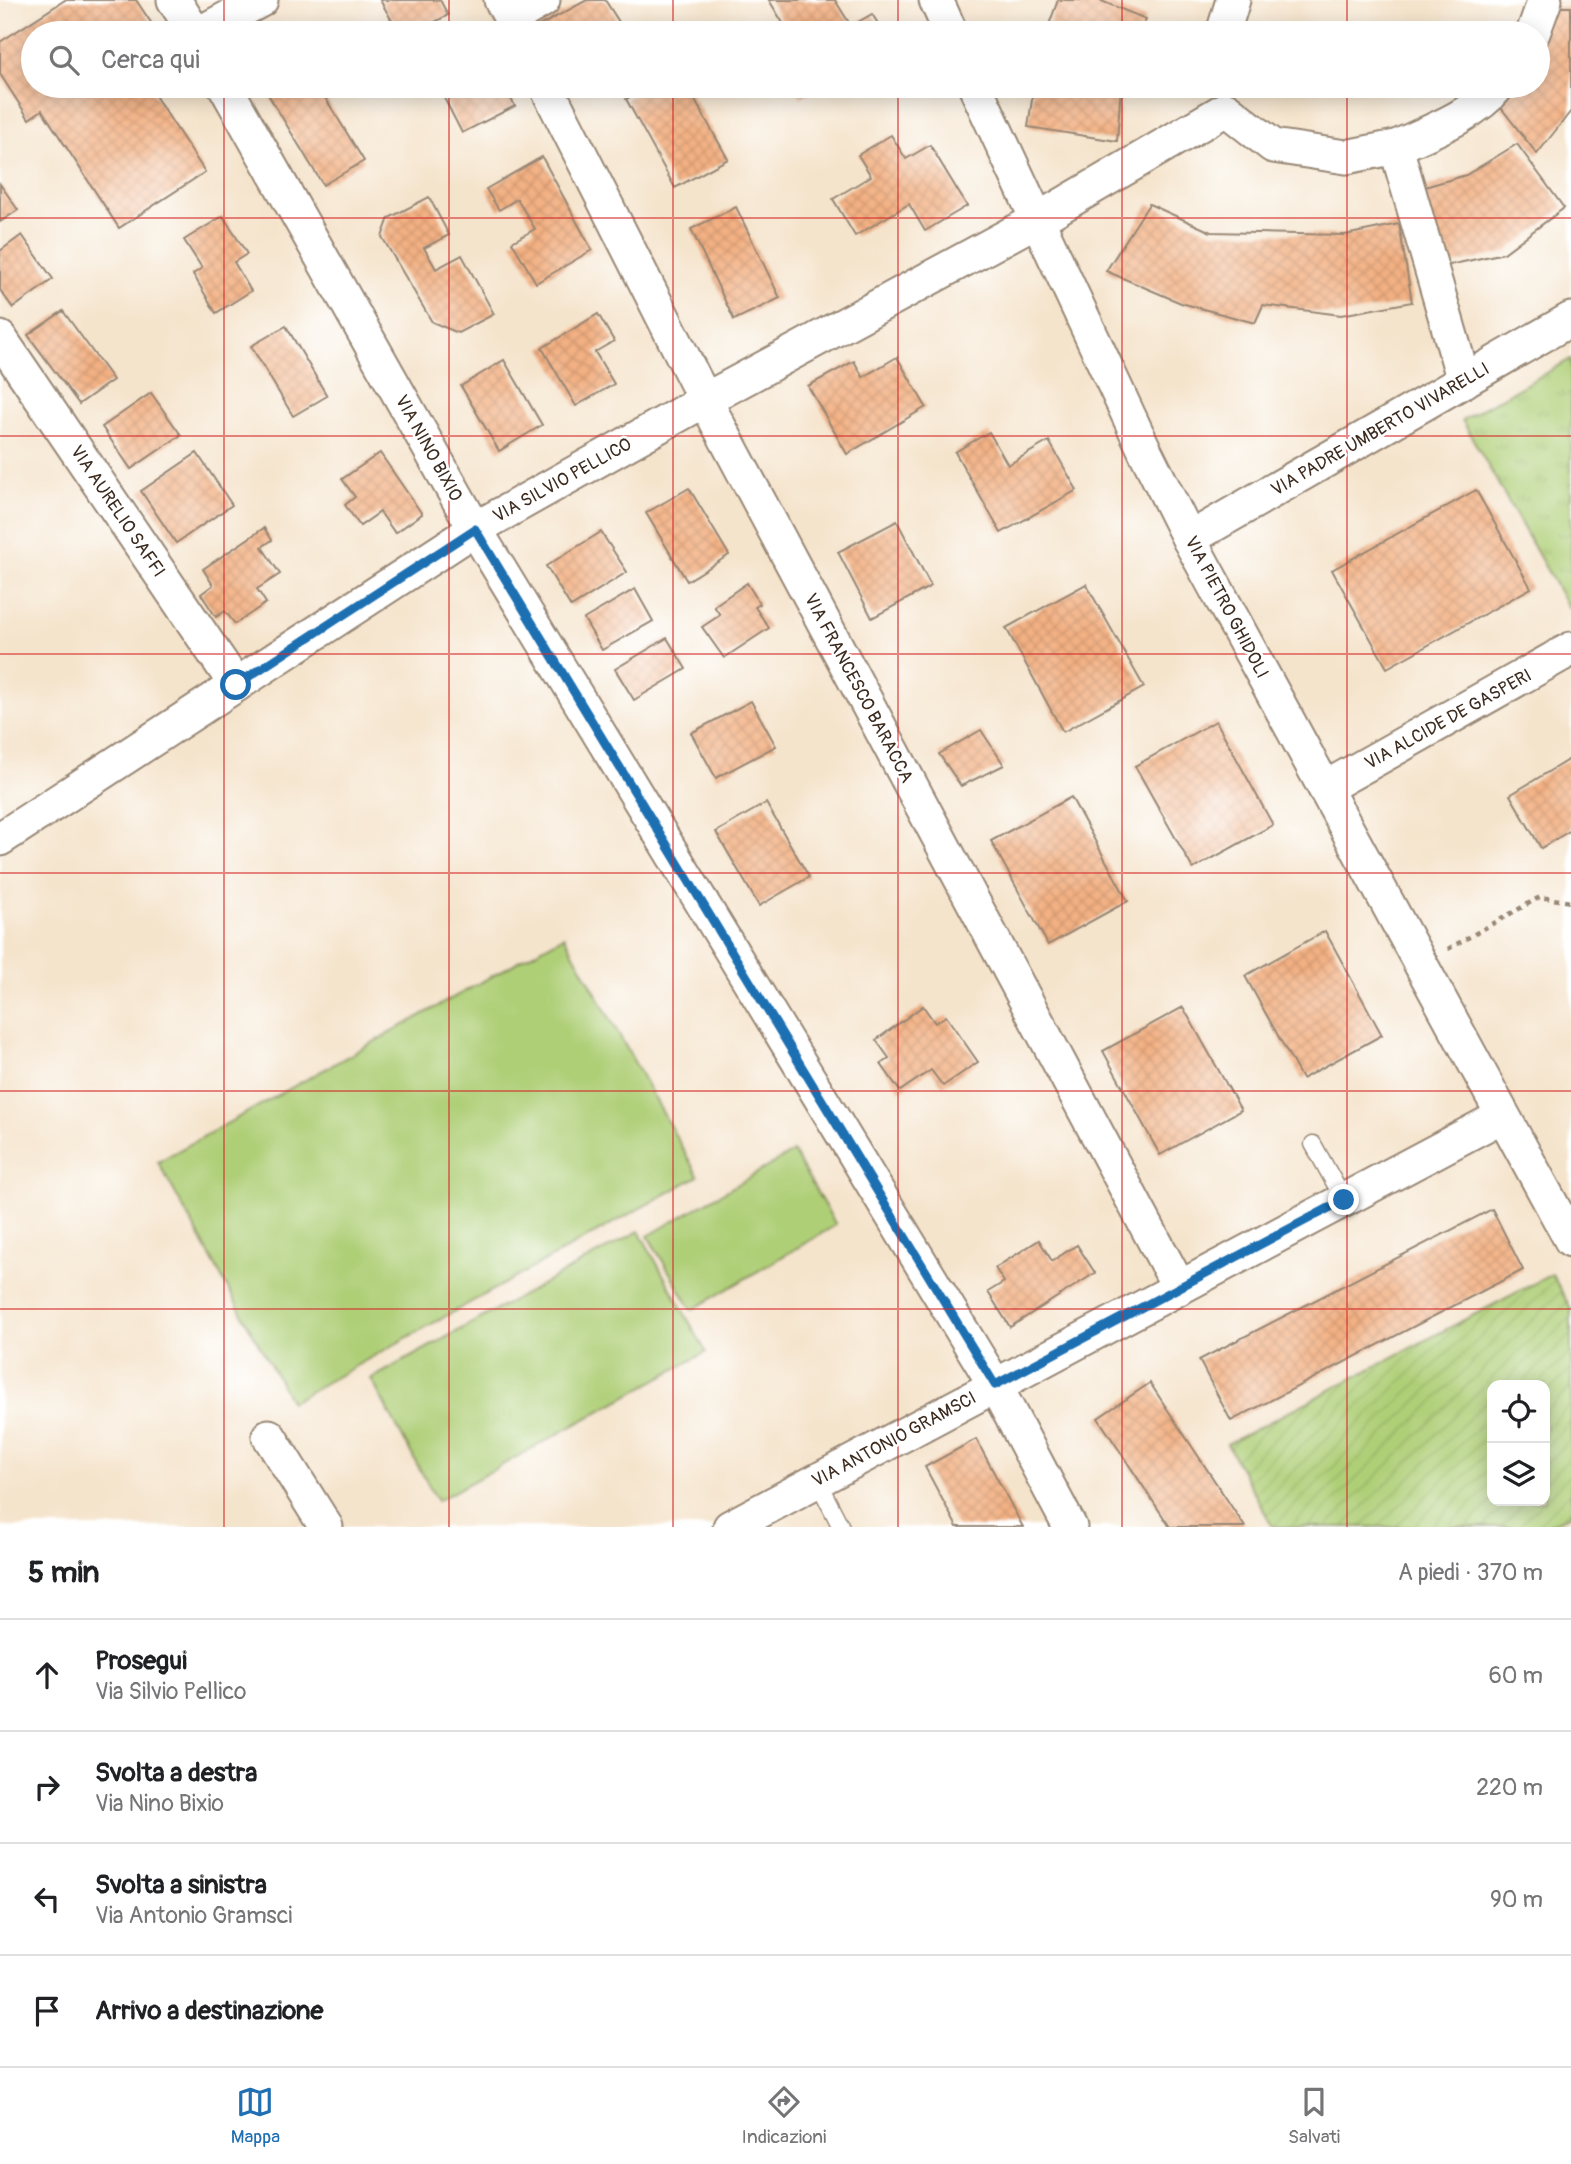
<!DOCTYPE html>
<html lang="it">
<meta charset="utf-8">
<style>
body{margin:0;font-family:Pangolin,sans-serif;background:#f2f2f2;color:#202124}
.controls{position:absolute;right:21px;bottom:21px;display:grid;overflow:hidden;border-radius:14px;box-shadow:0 4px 18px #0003}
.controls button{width:63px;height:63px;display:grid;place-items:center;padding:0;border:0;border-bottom:2px solid #e0e0e0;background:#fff;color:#202124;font:35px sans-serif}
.stop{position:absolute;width:21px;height:21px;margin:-16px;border:5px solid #1f6fb2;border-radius:50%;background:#fff}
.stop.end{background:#1f6fb2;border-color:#fff;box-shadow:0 2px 7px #0008}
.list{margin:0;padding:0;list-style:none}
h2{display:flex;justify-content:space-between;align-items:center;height:91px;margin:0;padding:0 28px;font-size:30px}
h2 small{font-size:23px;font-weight:400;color:#757577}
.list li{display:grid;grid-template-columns:46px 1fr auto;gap:21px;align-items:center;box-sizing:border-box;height:112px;padding:0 28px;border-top:2px solid #e0e0e0}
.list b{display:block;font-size:26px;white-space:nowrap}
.list p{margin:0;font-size:23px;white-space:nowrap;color:#757577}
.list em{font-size:23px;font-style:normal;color:#757577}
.icon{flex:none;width:38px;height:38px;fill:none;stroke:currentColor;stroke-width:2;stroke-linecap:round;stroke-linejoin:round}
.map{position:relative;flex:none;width:1571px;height:1527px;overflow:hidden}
.search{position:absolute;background:#fff;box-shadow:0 4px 18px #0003;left:21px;right:21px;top:21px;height:77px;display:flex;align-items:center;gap:18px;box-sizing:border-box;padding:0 24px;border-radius:38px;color:#757577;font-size:26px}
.sheet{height:539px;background:#fff}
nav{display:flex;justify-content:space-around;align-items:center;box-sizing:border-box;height:98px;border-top:2px solid #e0e0e0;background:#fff;font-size:19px;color:#757577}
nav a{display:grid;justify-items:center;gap:4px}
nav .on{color:#1f6fb2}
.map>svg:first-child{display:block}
</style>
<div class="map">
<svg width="1571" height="1527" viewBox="0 0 1571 1527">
<defs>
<pattern id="grass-tufts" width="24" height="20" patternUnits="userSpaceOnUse" patternTransform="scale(1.75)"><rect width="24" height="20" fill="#afcf77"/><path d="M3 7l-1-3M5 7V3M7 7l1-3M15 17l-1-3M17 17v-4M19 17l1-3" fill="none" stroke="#97b266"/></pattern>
<pattern id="garden-furrows" width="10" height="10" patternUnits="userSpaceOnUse" patternTransform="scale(1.75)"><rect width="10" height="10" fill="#afcf77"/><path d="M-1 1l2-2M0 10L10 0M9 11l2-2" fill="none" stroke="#97b266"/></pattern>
<pattern id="building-cross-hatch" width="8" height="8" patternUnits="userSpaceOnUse" patternTransform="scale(1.75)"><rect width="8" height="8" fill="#f3b183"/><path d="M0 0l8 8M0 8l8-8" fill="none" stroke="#d19871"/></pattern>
</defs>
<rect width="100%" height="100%" fill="#fff"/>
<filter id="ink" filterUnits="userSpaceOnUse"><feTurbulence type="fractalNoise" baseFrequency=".0143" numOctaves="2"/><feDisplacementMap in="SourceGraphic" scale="14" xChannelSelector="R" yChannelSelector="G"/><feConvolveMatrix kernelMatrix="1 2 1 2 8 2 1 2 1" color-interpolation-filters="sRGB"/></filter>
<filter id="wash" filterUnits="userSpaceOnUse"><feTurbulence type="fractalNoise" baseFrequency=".00686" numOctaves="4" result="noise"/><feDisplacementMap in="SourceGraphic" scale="28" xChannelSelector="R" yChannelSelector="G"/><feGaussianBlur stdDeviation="1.57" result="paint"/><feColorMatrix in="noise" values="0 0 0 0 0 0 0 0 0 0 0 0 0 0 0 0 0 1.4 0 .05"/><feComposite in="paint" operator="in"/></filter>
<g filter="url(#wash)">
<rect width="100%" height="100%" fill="#f5e4cc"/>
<!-- grass -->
<path fill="url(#grass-tufts)" stroke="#757c4a" stroke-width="2" d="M1571,359V606L1568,607L1462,420Z"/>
<!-- garden -->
<path fill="url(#garden-furrows)" stroke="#757c4a" stroke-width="2" fill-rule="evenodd" d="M1552,1274L1571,1309V1515L1543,1527H1273L1227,1444ZM1492,1385H1545V1501H1492Z"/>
<!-- pitch -->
<g fill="#afcf77" stroke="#757c4a" stroke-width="2">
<path d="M564,936L698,1176L291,1402L158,1162Z"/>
<path d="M793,1152L836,1225L692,1310L648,1236Z"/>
<path d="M639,1231L706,1352L437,1501L371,1379Z"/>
</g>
<g id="blocks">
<!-- building -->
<g fill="url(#building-cross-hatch)">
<path d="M65,0H136L158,33H33V86H160L152,91L205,172L119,228L42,110L29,119L0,74V42Z"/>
<path d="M380,0H440L448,15L415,33H399Z"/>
<path d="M587,0H605L619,22L601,33H526Z"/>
<path d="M769,0H835L851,26L872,14L884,33H789Z"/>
<path d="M1058,0H1099L1146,19L1140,33H1046Z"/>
<path d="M1550,7H1571V111L1537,154L1495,100L1507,86H1538V40Z"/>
<path d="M280,23L287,33H263Z"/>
<path d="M263,86H318L364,161L323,185Z"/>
<path d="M438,86H504L515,106L462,133Z"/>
<path d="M650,86H687L728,159L675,188L626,99Z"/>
<path d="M794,86H822L801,98Z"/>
<path d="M1034,86H1121L1117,141L1028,127Z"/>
<path d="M891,135L906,159L930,145L967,206L925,231L909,204L855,236L833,199L871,176L858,155Z"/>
<path d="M1517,144L1564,208L1504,253L1440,267L1418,189L1466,175Z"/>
<path d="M542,157L592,250L536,283L512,242L535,229L517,199L499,210L486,189Z"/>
<path d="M0,184L18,210L0,222Z"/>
<path d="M429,197L449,235L424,248L436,269L462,255L494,314L458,333L432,322L382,237L389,218Z"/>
<path d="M1149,204L1211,232L1345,235L1399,224L1412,302L1341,315L1263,305L1255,323L1181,303L1106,271Z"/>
<path d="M736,207L780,298L734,320L691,229Z"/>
<path d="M223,216L247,254L234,262L251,291L216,313L193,274L202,268L184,240Z"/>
<path d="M22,235L53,279L13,308L0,290V251Z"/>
<path d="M63,311L113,380L79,404L28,335Z"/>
<path d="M598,314L614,341L595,352L614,384L576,406L542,348Z"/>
<path d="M286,326L327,396L293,416L251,346Z"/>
<path d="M897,357L926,407L847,454L808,386L854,361L863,377Z"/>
<path d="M504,360L542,425L499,451L461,386Z"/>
<path d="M151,393L181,435L131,469L102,427Z"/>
<path d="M989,432L1008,465L1049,441L1077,490L1001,533L955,452Z"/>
<path d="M197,453L232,505L176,543L141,491Z"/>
<path d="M380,453L422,514L395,533L380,512L360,526L345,505L355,497L342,479Z"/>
<path d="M689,488L729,555L687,581L646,513Z"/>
<path d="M1476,490L1531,588L1387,668L1332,570Z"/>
<path d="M897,521L931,586L872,618L838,552Z"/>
<path d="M264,528L272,540L262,547L280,574L257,589L266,603L235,624L225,611L216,617L201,594L213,585L203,569Z"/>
<path d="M601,532L627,572L571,607L546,566Z"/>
<path d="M747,583L760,604L755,607L769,628L724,658L702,627L720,615L714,606Z"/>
<path d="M1086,584L1144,687L1063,732L1006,628Z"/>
<path d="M635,589L653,621L602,650L584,619Z"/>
<path d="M667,638L686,669L634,700L615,669Z"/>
<path d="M751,701L776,746L716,778L691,733Z"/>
<path d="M1216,721L1273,825L1193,869L1135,766Z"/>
<path d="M981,730L1004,765L961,786L939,754Z"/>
<path d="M1571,758V830L1541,848L1510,795Z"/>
<path d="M1071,797L1128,901L1048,945L991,841Z"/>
<path d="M766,803L809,877L759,906L716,832Z"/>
<path d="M1325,931L1382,1035L1302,1079L1245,976Z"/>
<path d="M923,1006L935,1023L946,1016L978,1062L943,1086L931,1070L900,1091L881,1064L889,1058L876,1040Z"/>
<path d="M1183,1007L1241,1110L1160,1155L1103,1051Z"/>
<path d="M1492,1209L1523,1270L1231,1421L1199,1360Z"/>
<path d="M1039,1240L1052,1261L1077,1245L1095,1273L1010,1327L988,1292L1004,1282L995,1268Z"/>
<path d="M1150,1383L1245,1527H1170L1098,1418Z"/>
<path d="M976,1439L1023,1527H957L925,1467Z"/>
</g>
</g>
</g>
<g filter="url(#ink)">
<use href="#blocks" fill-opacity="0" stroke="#988775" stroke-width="2"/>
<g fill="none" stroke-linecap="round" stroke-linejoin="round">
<!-- lane casing -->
<g stroke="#988775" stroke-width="19">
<g id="lane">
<path d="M1313,1144L1344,1200"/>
<path d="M817,1480L841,1527"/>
</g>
</g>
<!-- street casing -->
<g stroke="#988775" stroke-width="37">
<g id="street">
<path d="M174,0L195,33"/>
<path d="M501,0L519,33"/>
<path d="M936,0L951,33"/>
<path d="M512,18L543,0"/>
<path d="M200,33L261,0"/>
<path d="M1223,33L1233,0"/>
<path d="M1533,33L1545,0"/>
<path d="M225,86L475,529L995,1385L1070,1527"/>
<path d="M546,86L705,400L1179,1287"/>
<path d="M975,86L1146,453L1189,539L1571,1240"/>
<path d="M1396,147C1429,132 1475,115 1498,86"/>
<path d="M0,338L236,685"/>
<path d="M1189,539L1571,319"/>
<path d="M1325,788L1571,649"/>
<path d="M0,839L475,529L705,400L1037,220L1226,109L1273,146L1346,157L1396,147L1464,381"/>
<path d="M269,1436L326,1527"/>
<path d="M730,1527L1502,1116"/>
</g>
</g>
<!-- path -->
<path stroke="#988775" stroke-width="4.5" stroke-dasharray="5 5" stroke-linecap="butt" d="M1448,949L1540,897L1571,902"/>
<!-- lane -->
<use href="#lane" stroke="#fff" stroke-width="16"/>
<!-- street -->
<use href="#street" stroke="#fff" stroke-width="33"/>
</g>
</g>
<g fill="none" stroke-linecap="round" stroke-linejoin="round" filter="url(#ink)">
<!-- route -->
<path stroke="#1f6fb2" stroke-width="9" d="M236,685L475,529L995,1385L1344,1200"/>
</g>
<!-- grid -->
<path fill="none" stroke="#d62828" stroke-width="2" stroke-opacity="0.55" d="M224,0V33M449,0V33M673,0V33M898,0V33M1122,0V33M1347,0V33M224,86V1527M449,86V1527M673,86V1527M898,86V1527M1122,86V1527M1347,86V1527M0,218H1571M0,436H1571M0,654H1571M0,873H1571M0,1091H1571M0,1309H1571"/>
<g text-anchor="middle" stroke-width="5" stroke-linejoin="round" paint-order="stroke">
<!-- street labels -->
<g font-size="18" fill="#3b2a1e" stroke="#fff">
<text transform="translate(1380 429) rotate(-30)" y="6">VIA PADRE UMBERTO VIVARELLI</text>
<text transform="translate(429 448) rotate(61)" y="6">VIA NINO BIXIO</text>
<text transform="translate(562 480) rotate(-29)" y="6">VIA SILVIO PELLICO</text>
<text transform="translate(118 511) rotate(56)" y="6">VIA AURELIO SAFFI</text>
<text transform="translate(1227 607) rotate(62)" y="6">VIA PIETRO GHIDOLI</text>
<text transform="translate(859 688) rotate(62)" y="6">VIA FRANCESCO BARACCA</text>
<text transform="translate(1448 719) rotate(-29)" y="6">VIA ALCIDE DE GASPERI</text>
<text transform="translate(894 1439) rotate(-28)" y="6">VIA ANTONIO GRAMSCI</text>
</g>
</g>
</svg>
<div class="controls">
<button><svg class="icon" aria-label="locate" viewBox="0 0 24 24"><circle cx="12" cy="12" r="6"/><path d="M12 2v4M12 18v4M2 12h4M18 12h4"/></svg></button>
<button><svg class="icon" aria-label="layers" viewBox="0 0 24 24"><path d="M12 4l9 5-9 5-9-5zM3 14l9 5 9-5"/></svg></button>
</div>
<div class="stop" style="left:236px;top:685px"></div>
<div class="stop end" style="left:1344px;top:1200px"></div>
<div class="search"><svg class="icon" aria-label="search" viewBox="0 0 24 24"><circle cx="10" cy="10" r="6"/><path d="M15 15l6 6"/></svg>Cerca qui</div>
</div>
<section class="sheet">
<h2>5 min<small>A piedi · 370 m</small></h2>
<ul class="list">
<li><svg class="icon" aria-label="ahead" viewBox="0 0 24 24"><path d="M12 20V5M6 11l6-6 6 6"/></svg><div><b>Prosegui</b><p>Via Silvio Pellico</p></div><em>60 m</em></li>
<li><svg class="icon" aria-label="right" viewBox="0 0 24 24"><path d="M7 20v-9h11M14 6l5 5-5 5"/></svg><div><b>Svolta a destra</b><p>Via Nino Bixio</p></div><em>220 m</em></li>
<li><svg class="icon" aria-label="left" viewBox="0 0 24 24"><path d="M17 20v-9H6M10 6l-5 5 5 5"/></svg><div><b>Svolta a sinistra</b><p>Via Antonio Gramsci</p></div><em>90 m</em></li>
<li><svg class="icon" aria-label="arrive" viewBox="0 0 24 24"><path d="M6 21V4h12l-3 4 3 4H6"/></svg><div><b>Arrivo a destinazione</b></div></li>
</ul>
</section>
<nav>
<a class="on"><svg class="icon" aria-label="map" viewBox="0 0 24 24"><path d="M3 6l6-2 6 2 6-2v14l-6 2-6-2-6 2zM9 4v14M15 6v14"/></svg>Mappa</a>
<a><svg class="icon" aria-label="directions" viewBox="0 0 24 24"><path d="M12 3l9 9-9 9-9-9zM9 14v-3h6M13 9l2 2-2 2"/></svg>Indicazioni</a>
<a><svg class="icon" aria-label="saved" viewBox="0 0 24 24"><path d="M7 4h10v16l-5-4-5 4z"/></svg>Salvati</a>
</nav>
